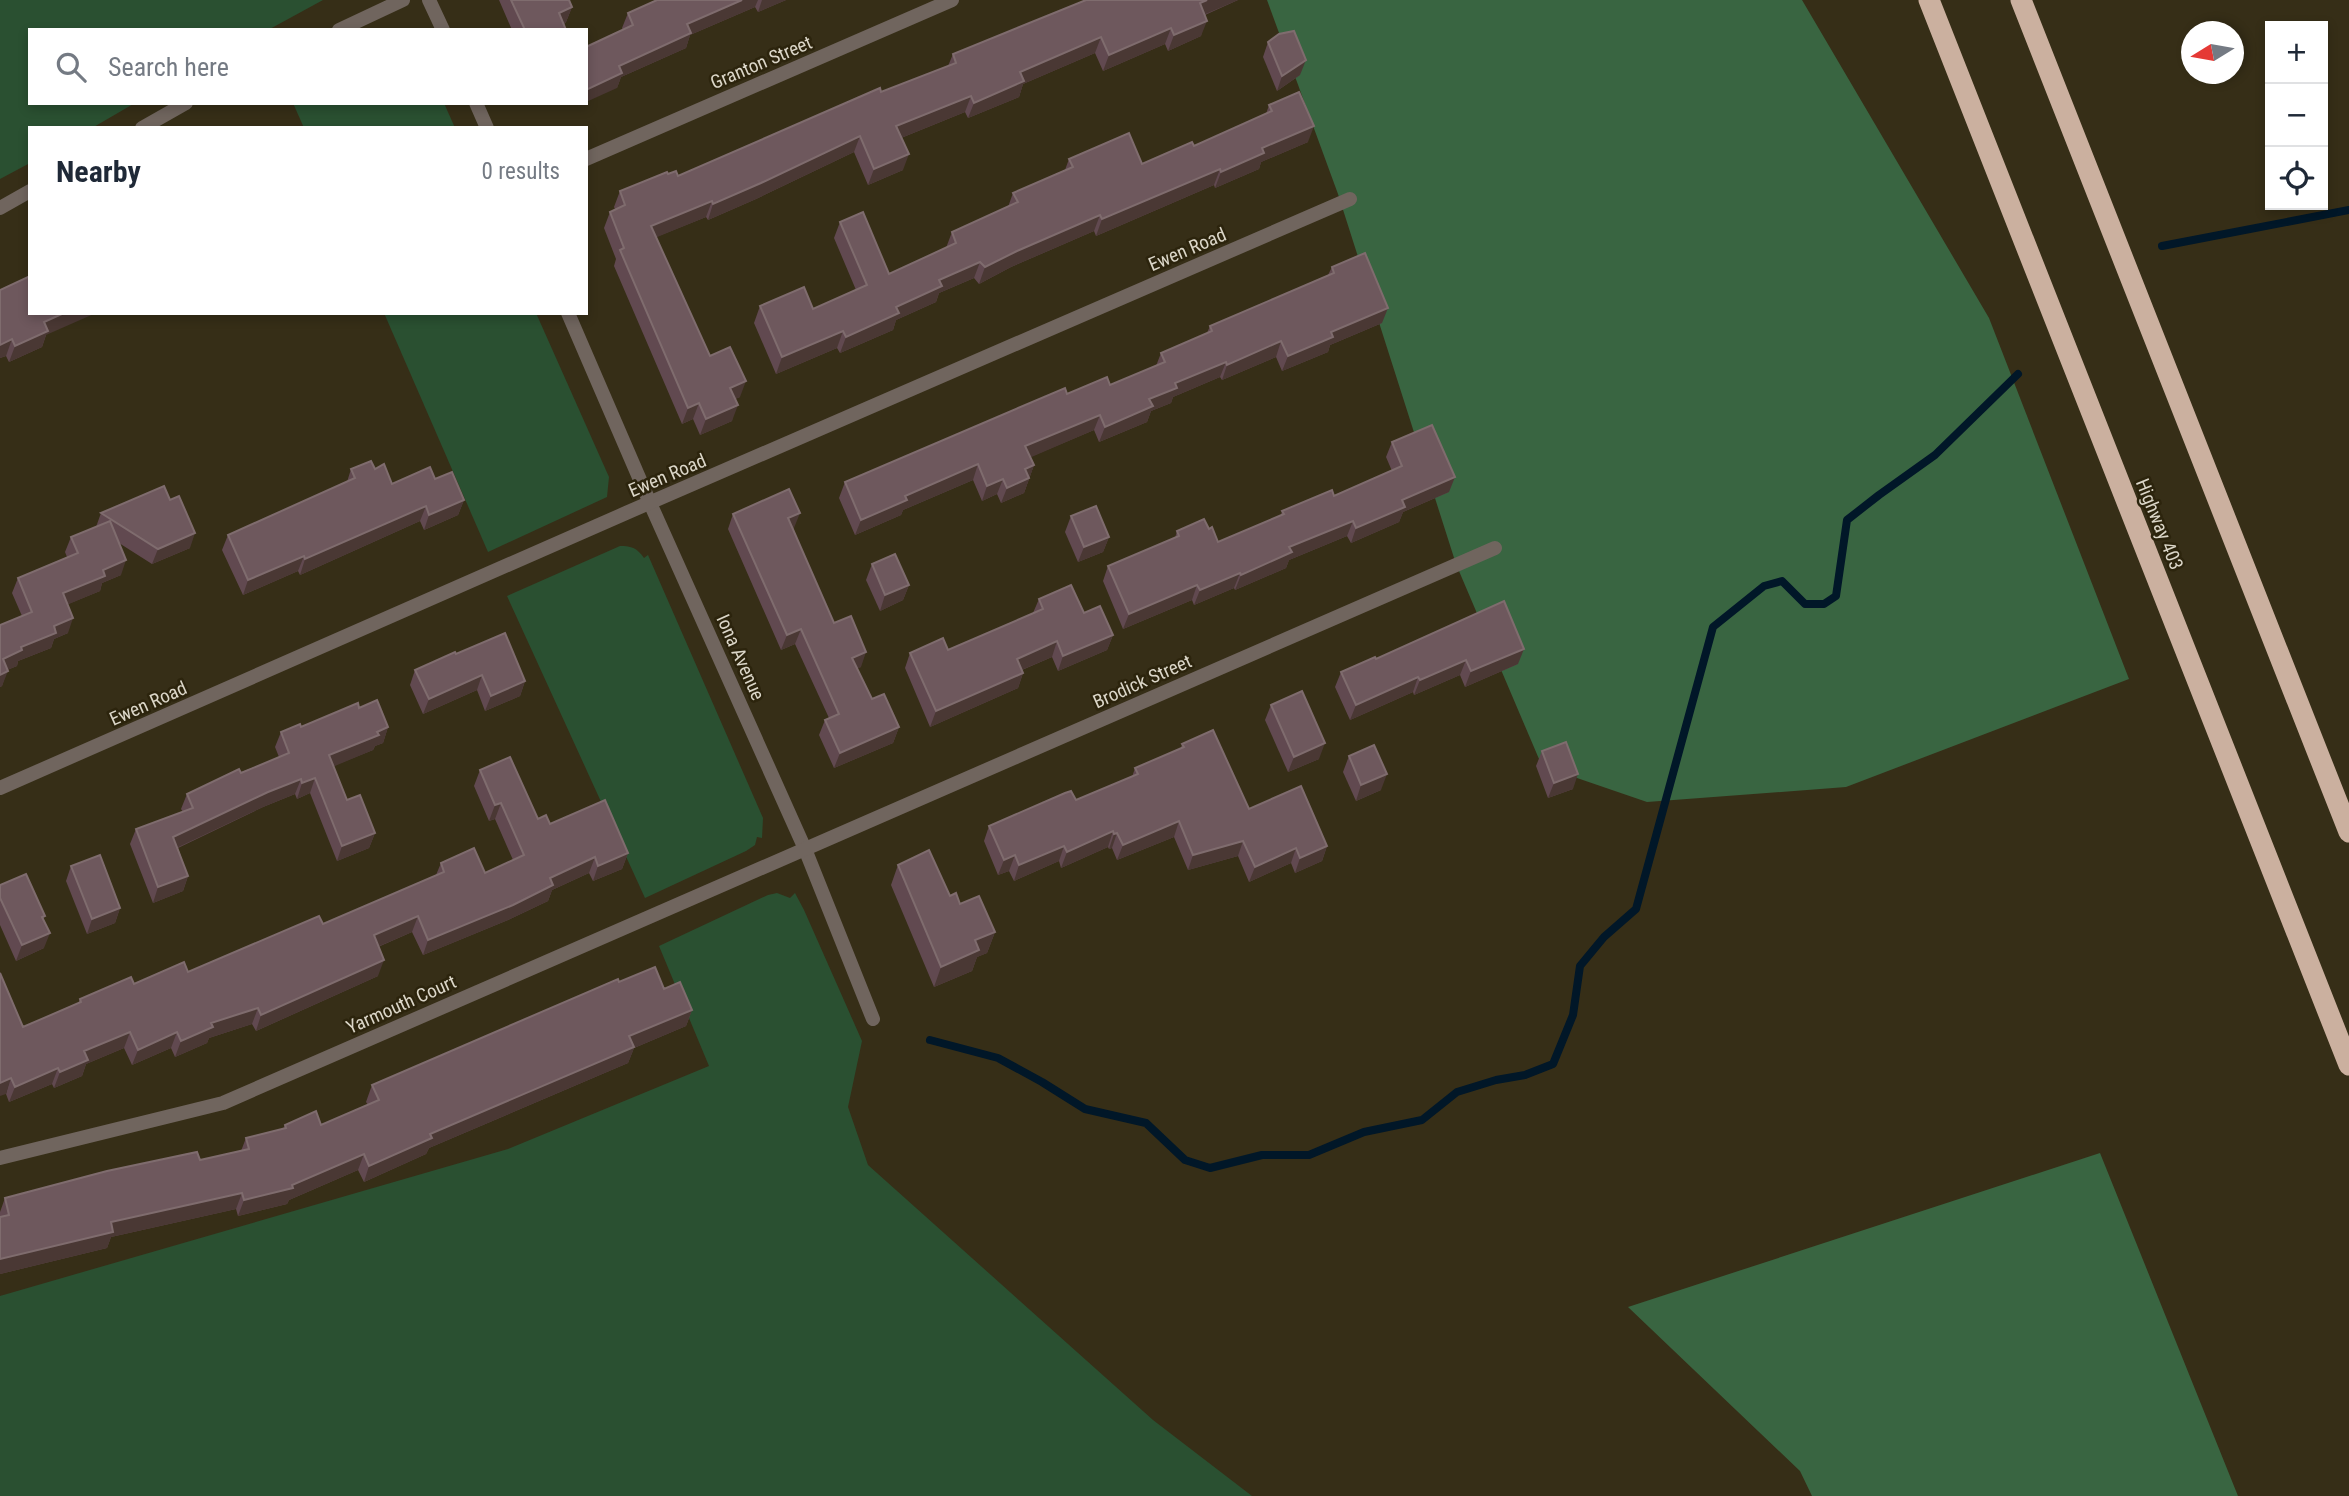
<!DOCTYPE html>
<meta charset="utf-8">
<style>
body{margin:0;font-family:"Roboto Condensed",sans-serif;background:#f6f6f7;color:#1f2937}
.controls{position:absolute;right:21px;top:21px;display:grid;overflow:hidden;border-radius:0px;box-shadow:0 4px 10px #0003}
.controls button{width:63px;height:63px;display:grid;place-items:center;padding:0;border:0;border-bottom:2px solid #e0e1e3;background:#fff;color:#1f2937;font:35px sans-serif}
.compass{position:absolute;left:2181px;top:21px;width:63px;height:63px;border-radius:50%;background:#fff;box-shadow:0 4px 10px #0003;rotate:259deg}
.list{margin:0;padding:0;list-style:none}
h2{display:flex;justify-content:space-between;align-items:center;height:91px;margin:0;padding:0 28px;font-size:30px}
h2 small{font-size:23px;font-weight:400;color:#747a83}
.icon{flex:none;width:38px;height:38px;fill:none;stroke:currentColor;stroke-width:2;stroke-linecap:round;stroke-linejoin:round}
.map{position:relative;flex:none;width:2349px;height:1496px;overflow:hidden}
.search{position:absolute;background:#fff;box-shadow:0 4px 10px #0003;left:28px;top:28px;width:560px;height:77px;display:flex;align-items:center;gap:18px;box-sizing:border-box;padding:0 24px;border-radius:0px;color:#747a83;font-size:26px}
.panel{position:absolute;background:#fff;box-shadow:0 4px 10px #0003;left:28px;top:126px;width:560px;height:189px;border-radius:0px}
.map>svg:first-child{display:block}
</style>
<div class="map">
<svg width="2349" height="1496" viewBox="0 0 2349 1496">
<rect width="100%" height="100%" fill="#362e17"/>
<!-- green -->
<g fill="#2a5031">
<path d="M0,0H323L268,30H30V103H135L92,128H30V163L0,179Z"/>
<path d="M293,103H444L455,128H304Z"/>
<path d="M384,313H536L609,477L607,497L488,552Z"/>
<path d="M620,546C632,546 637,548 644,558L648,555L763,818L762,838L757,837L755,845L746,851L645,898L507,596Z"/>
<path d="M777,893L790,898L795,893L804,910L862,1041L848,1107L868,1165L1153,1420L1252,1496H0V1296L508,1149L709,1066L659,946L768,895Z"/>
</g>
<!-- forest -->
<g fill="#396541">
<path d="M1267,0H1802L1989,318L2129,679L1846,787L1647,802L1542,766L1456,564L1338,194Z"/>
<path d="M2100,1153L2238,1496H1812L1800,1471L1628,1307Z"/>
</g>
<g fill="none" stroke-linecap="round" stroke-linejoin="round">
<!-- stream -->
<g stroke="#011728" stroke-width="8">
<path d="M2162,246L2349,210"/>
<path d="M930,1040L998,1058L1042,1082L1085,1109L1146,1123L1185,1160L1210,1168L1262,1155H1309L1364,1132L1422,1120L1457,1092L1496,1080L1525,1075L1553,1064L1573,1015L1580,966L1604,937L1636,909L1713,627L1764,586L1782,581L1805,604H1824L1836,596L1847,520L1879,495L1935,455L2018,374"/>
</g>
<!-- street -->
<g stroke="#70655e" stroke-width="14">
<path d="M429,0L443,30"/>
<path d="M339,30L403,0"/>
<path d="M476,103L487,128"/>
<path d="M142,128L186,103"/>
<path d="M586,159L952,0"/>
<path d="M0,208L30,191"/>
<path d="M568,313L650,503L805,849L873,1019"/>
<path d="M0,788L626,513L1350,199"/>
<path d="M0,1158L223,1103L1495,548"/>
</g>
<!-- highway -->
<g stroke="#cbb09f" stroke-width="21">
<path d="M1929,0L2349,1065"/>
<path d="M2021,0L2349,832"/>
</g>
</g>
<!-- wall -->
<g fill="#614950">
<path d="M499,0H569L572,7L566,22L564,24L566,30H512Z"/>
<path d="M657,0H786L758,12L755,7L690,35L686,48L621,77L617,88L623,30L622,28L628,13Z"/>
<path d="M1086,0H1238L1205,15L1201,36L1168,51L1165,44L1103,71L1095,53L1023,84L1019,97L968,118L965,112L901,138L903,170L868,185L854,152L756,199L708,220L706,217L656,237L710,356L740,397L735,399L732,421L700,435L693,419L682,424L614,266L616,259L604,228L610,212L615,209L614,207L620,191L668,174L678,176L948,66L953,54Z"/>
<path d="M1268,42L1300,75L1277,91L1263,57Z"/>
<path d="M1269,105L1308,142L1261,162L1259,169L1215,188L1214,185L1096,236L1094,231L1011,267L979,284L974,278L939,293L936,302L896,320L893,330L840,353L837,348L776,374L754,323L760,306L813,309L856,290L834,238L840,222L889,274L946,248L952,232L1008,207L1013,193L1065,170L1069,159L1142,164L1194,146L1266,114Z"/>
<path d="M1332,267L1382,323L1330,345L1328,352L1282,371L1276,357L1222,380L1220,377L1173,397L1171,403L1151,411L1147,422L1099,442L1094,430L1030,457L1034,465L1024,493L1001,503L997,494L982,501L973,480L903,510L901,515L855,535L839,498L845,482L1067,394L1110,385L1156,366L1161,353L1207,333L1210,326L1328,275Z"/>
<path d="M0,290L46,335L42,347L9,362L6,356L0,358Z"/>
<path d="M1392,442L1449,492L1403,512L1399,522L1351,543L1347,536L1289,560L1286,568L1235,590L1234,588L1194,605L1192,600L1123,629L1103,581L1108,566L1175,538L1177,531L1209,529L1218,542L1281,515L1282,511L1334,496L1392,471L1386,457Z"/>
<path d="M351,469H375L392,484L435,479L464,500L458,515L424,530L420,521L300,575L298,571L243,595L222,550L228,535L347,482Z"/>
<path d="M101,513L190,548L152,564L119,543L121,575L102,583L100,591L68,604V633L54,639L51,648L18,661L17,666L7,670L2,686L0,687V625L22,616L12,593L18,578L67,557L65,552L71,537L96,527Z"/>
<path d="M733,514L794,528L793,529L834,623L861,667L857,668L872,699L899,727L893,743L834,768L819,735L825,720L829,718L795,644L781,650L728,529Z"/>
<path d="M1071,516L1109,537L1103,552L1078,562L1065,532Z"/>
<path d="M872,564L909,585L903,600L880,611L866,580Z"/>
<path d="M1039,599L1084,613L1113,635L1107,650L1058,671L1052,657L1022,670L1023,673L1018,688L930,727L905,668L910,653L948,650L1033,613Z"/>
<path d="M1504,601L1518,664L1465,687L1460,675L1414,695L1413,692L1350,720L1335,687L1341,672L1376,659Z"/>
<path d="M456,654L525,681L520,696L485,711L477,690L423,714L410,685L415,670Z"/>
<path d="M1271,705L1319,759L1288,772L1265,720Z"/>
<path d="M359,708L388,727L383,743L375,746L373,750L333,766L347,800L375,833L369,848L337,861L310,793L297,799L295,794L263,807L178,848L188,876L183,891L153,903L130,844L136,829L183,812L181,809L187,794L279,757L275,747L281,732L301,727Z"/>
<path d="M1182,744L1249,809L1327,846L1322,861L1295,873L1291,863L1249,882L1238,856L1188,870L1174,837L1117,860L1112,848L1109,849L1108,847L1061,868L1059,861L1014,881L1009,871L998,875L984,841L989,826L1076,800L1132,777L1135,768L1181,748Z"/>
<path d="M1542,751L1573,789L1548,798L1536,766Z"/>
<path d="M1349,756L1381,790L1356,801L1343,772Z"/>
<path d="M480,770L538,819L628,853L622,869L593,881L589,873L552,890L548,901L508,920L423,955L412,932L378,947V976L256,1031L252,1024L209,1038L207,1043L175,1057L171,1048L132,1065L124,1048L86,1064L82,1076L54,1088L52,1084L9,1102L6,1094L23,1027L78,1004L80,999L134,984L188,972L323,924L436,875L441,863L485,873L513,860L495,819L489,821L474,786Z"/>
<path d="M898,865L950,896L995,932L987,953L977,957L972,971L934,987L891,885Z"/>
<path d="M71,866L120,908L115,923L87,934L66,881Z"/>
<path d="M0,885L45,916L43,920L44,948L16,961L0,925Z"/>
<path d="M619,982L664,989L692,1010L686,1026L634,1048L628,1063L429,1148L426,1154L364,1182L358,1170L289,1200L287,1204L238,1216L236,1209L111,1237L107,1248L0,1274V1212L5,1198L200,1160L241,1151L246,1138L283,1129L285,1125H321L368,1105L366,1102L372,1085Z"/>
</g>
<!-- shaded-wall -->
<g fill="#4a3834">
<path d="M742,0H758L755,7L690,35L686,48L621,77L617,88L586,102V90L619,66L687,24Z"/>
<path d="M762,0H786L758,12Z"/>
<path d="M1207,0H1238L1194,19L1200,3Z"/>
<path d="M572,7L566,22L553,28L559,13Z"/>
<path d="M1207,21L1201,36L1168,51L1174,35Z"/>
<path d="M1171,28L1165,44L1103,71L1109,55Z"/>
<path d="M1101,37L1095,53L1023,84L1019,97L968,118L974,103L1020,72Z"/>
<path d="M1306,60L1300,75L1277,91L1282,76Z"/>
<path d="M971,96L965,112L891,142L896,126Z"/>
<path d="M1314,126L1308,142L1261,162L1259,169L1215,188L1221,172L1262,148Z"/>
<path d="M860,136L854,152L756,199L708,220L713,204Z"/>
<path d="M909,154L903,170L868,185L874,169Z"/>
<path d="M1220,169L1214,185L1096,236L1102,219Z"/>
<path d="M712,201L706,217L645,242L651,226Z"/>
<path d="M1100,215L1094,231L1011,267L979,284L985,267L1017,251Z"/>
<path d="M980,262L974,278L939,293L936,302L896,320L893,330L840,353L846,337L939,280Z"/>
<path d="M1388,308L1382,323L1330,345L1328,352L1282,371L1288,356L1331,332Z"/>
<path d="M64,313H96L46,335L42,347L9,362L15,346L44,322Z"/>
<path d="M843,331L837,348L776,374L782,357Z"/>
<path d="M12,339L6,356L0,358V345Z"/>
<path d="M1281,341L1276,357L1222,380L1227,365Z"/>
<path d="M1226,362L1220,377L1173,397L1171,403L1151,411L1147,422L1099,442L1105,427L1149,399L1175,383Z"/>
<path d="M746,381L740,397L724,404L730,388Z"/>
<path d="M699,403L693,419L682,424L688,408Z"/>
<path d="M738,405L732,421L700,435L706,419Z"/>
<path d="M1100,415L1094,430L1020,462L1025,446Z"/>
<path d="M978,464L973,480L903,510L901,515L855,535L861,520L905,496Z"/>
<path d="M1034,465L1024,493L1001,503L1007,488L1025,469Z"/>
<path d="M1455,477L1449,492L1403,512L1399,522L1351,543L1356,528L1402,500Z"/>
<path d="M1003,479L997,494L982,501L987,486Z"/>
<path d="M464,500L458,515L424,530L429,515Z"/>
<path d="M426,506L420,521L300,575L305,559Z"/>
<path d="M800,513L794,528L782,533L788,518Z"/>
<path d="M1353,521L1347,536L1289,560L1286,568L1235,590L1241,575L1289,547Z"/>
<path d="M195,533L190,548L152,564L158,549Z"/>
<path d="M1109,537L1103,552L1078,562L1084,547Z"/>
<path d="M304,556L298,571L243,595L248,580Z"/>
<path d="M126,560L121,575L102,583L100,591L57,609L63,593L103,570Z"/>
<path d="M1240,573L1234,588L1194,605L1200,590Z"/>
<path d="M909,585L903,600L880,611L885,595Z"/>
<path d="M1197,585L1192,600L1123,629L1129,614Z"/>
<path d="M73,618L68,633L54,639L51,648L18,661L17,666L0,673L3,659L54,626Z"/>
<path d="M801,629L795,644L781,650L787,635Z"/>
<path d="M1113,635L1107,650L1058,671L1063,656Z"/>
<path d="M1057,641L1052,657L1012,674L1017,659Z"/>
<path d="M1524,649L1518,664L1465,687L1471,671Z"/>
<path d="M866,652L861,667L847,673L852,658Z"/>
<path d="M1466,660L1460,675L1414,695L1420,680Z"/>
<path d="M8,671L2,686L0,687V675Z"/>
<path d="M1023,673L1018,688L930,727L936,711Z"/>
<path d="M482,675L477,690L423,714L429,699Z"/>
<path d="M1418,677L1413,692L1350,720L1356,705Z"/>
<path d="M525,681L520,696L485,711L491,696Z"/>
<path d="M388,727L383,743L375,746L373,750L323,771L329,755Z"/>
<path d="M899,727L893,743L834,768L840,753Z"/>
<path d="M1325,743L1319,759L1288,772L1294,757Z"/>
<path d="M1387,774L1381,790L1356,801L1361,785Z"/>
<path d="M1578,774L1573,789L1548,798L1554,783Z"/>
<path d="M315,778L310,793L297,799L302,783Z"/>
<path d="M301,779L295,794L263,807L168,852L173,837L268,792Z"/>
<path d="M501,803L495,819L489,821L495,805Z"/>
<path d="M1179,821L1174,837L1117,860L1123,845Z"/>
<path d="M1113,831L1108,847L1061,868L1067,852Z"/>
<path d="M375,833L369,848L337,861L342,846Z"/>
<path d="M1117,833L1112,848L1109,849L1114,834Z"/>
<path d="M1243,841L1238,856L1188,870L1193,855Z"/>
<path d="M1064,846L1059,861L1014,881L1019,865Z"/>
<path d="M1327,846L1322,861L1295,873L1300,858Z"/>
<path d="M1296,848L1291,863L1249,882L1255,867Z"/>
<path d="M628,853L622,869L593,881L598,866Z"/>
<path d="M1015,855L1009,871L998,875L1004,860Z"/>
<path d="M595,857L589,873L552,890L548,901L508,920L423,955L428,940L550,878Z"/>
<path d="M188,876L183,891L153,903L158,887Z"/>
<path d="M120,908L115,923L87,934L92,919Z"/>
<path d="M418,916L412,932L368,951L374,935Z"/>
<path d="M995,932L987,953L977,957L972,971L934,987L941,967L975,940Z"/>
<path d="M50,933L44,948L16,961L22,945Z"/>
<path d="M384,960L378,976L256,1031L261,1015Z"/>
<path d="M258,1008L252,1024L209,1038L207,1043L175,1057L181,1041L211,1023Z"/>
<path d="M692,1010L686,1026L634,1048L628,1063L429,1148L426,1154L364,1182L369,1166L430,1134L629,1036Z"/>
<path d="M130,1032L124,1048L86,1064L82,1076L54,1088L60,1072L84,1051Z"/>
<path d="M177,1032L171,1048L132,1065L138,1050Z"/>
<path d="M58,1068L52,1084L9,1102L15,1087Z"/>
<path d="M11,1078L6,1094L0,1096V1083Z"/>
<path d="M364,1154L358,1170L289,1200L287,1204L238,1216L244,1200L292,1185Z"/>
<path d="M242,1193L236,1209L111,1237L107,1248L0,1274V1259L111,1222Z"/>
</g>
<!-- building -->
<g fill="#6e585d" stroke="#7f6c6e" stroke-width="2">
<path d="M511,0H569L572,7L559,13L566,30H525Z"/>
<path d="M657,0H742L687,24L691,33L619,66L622,73L586,90V47L633,25L628,13Z"/>
<path d="M1086,0H1207L1200,3L1207,21L1174,35L1171,28L1109,55L1101,37L1020,72L1024,81L974,103L971,96L896,126L909,154L874,169L860,136L761,183L713,204L712,201L651,226L710,356L730,347L746,381L730,388L738,405L706,419L699,403L688,408L620,250L624,248L610,212L625,205L620,191L667,172L668,174L676,171L678,176L880,88L881,92L956,63L953,54Z"/>
<path d="M1294,31L1306,60L1282,76L1268,42L1279,34Z"/>
<path d="M1299,92L1314,126L1262,148L1264,153L1221,172L1220,169L1102,219L1100,215L1017,251L985,267L980,262L939,280L942,286L896,307L899,313L846,337L843,331L782,357L760,306L804,287L813,309L867,285L840,222L863,212L889,274L956,243L952,232L1018,202L1013,193L1073,167L1069,159L1129,133L1142,164L1192,142L1194,146L1272,111L1269,105Z"/>
<path d="M1365,253L1388,308L1331,332L1333,337L1288,356L1281,341L1227,365L1226,362L1175,383L1177,388L1149,399L1153,406L1105,427L1100,415L1025,446L1034,465L1025,469L1029,478L1007,488L1003,479L987,486L978,464L905,496L907,500L861,520L845,482L1065,388L1067,394L1107,377L1110,385L1165,362L1161,353L1212,331L1210,326L1334,273L1332,267Z"/>
<path d="M30,276V313H64L44,322L48,331L15,346L12,339L0,345V290Z"/>
<path d="M1432,425L1455,477L1402,500L1405,507L1356,528L1353,521L1289,547L1292,552L1241,575L1240,573L1200,590L1197,585L1129,614L1108,566L1179,536L1177,531L1204,519L1209,529L1212,527L1218,542L1284,514L1282,511L1332,490L1334,496L1402,466L1392,442Z"/>
<path d="M371,461L375,469L384,464L392,484L430,467L435,479L452,472L464,500L429,515L426,506L305,559L304,556L248,580L228,535L355,478L351,469Z"/>
<path d="M164,486L170,500L179,496L195,533L158,549L101,513Z"/>
<path d="M789,489L800,513L788,518L834,623L851,616L866,652L852,658L872,699L884,694L899,727L840,753L825,720L839,714L801,629L787,635L733,514Z"/>
<path d="M1096,506L1109,537L1084,547L1071,516Z"/>
<path d="M110,521L126,560L103,570L105,576L63,593L73,618L54,626L56,633L21,647L22,650L3,659L8,671L0,675V625L32,612L18,578L78,553L71,537Z"/>
<path d="M895,554L909,585L885,595L872,564Z"/>
<path d="M1071,585L1084,613L1100,606L1113,635L1063,656L1057,641L1017,659L1023,673L936,711L910,653L943,638L948,650L1043,609L1039,599Z"/>
<path d="M1504,601L1524,649L1471,671L1466,660L1420,680L1418,677L1356,705L1341,672L1375,657L1376,659Z"/>
<path d="M505,633L525,681L491,696L482,675L429,699L415,670L455,652L456,654Z"/>
<path d="M1302,691L1325,743L1294,757L1271,705Z"/>
<path d="M377,700L388,727L377,732L379,735L329,755L347,800L360,795L375,833L342,846L315,778L302,783L301,779L268,792L173,837L188,876L158,887L136,829L193,808L187,794L239,769L241,773L289,753L281,732L300,724L301,727L358,703L359,708Z"/>
<path d="M1213,730L1249,809L1301,786L1327,846L1300,858L1296,848L1255,867L1243,841L1193,855L1179,821L1123,845L1117,833L1114,834L1113,831L1067,852L1064,846L1019,865L1015,855L1004,860L989,826L1065,793L1071,791L1076,800L1138,774L1135,768L1184,747L1182,744Z"/>
<path d="M1566,742L1578,774L1554,783L1542,751Z"/>
<path d="M1374,745L1387,774L1361,785L1349,756Z"/>
<path d="M510,757L538,819L546,815L550,824L605,800L628,853L598,866L595,857L550,878L553,885L513,905L428,940L418,916L374,935L384,960L261,1015L258,1008L211,1023L213,1027L181,1041L177,1032L138,1050L130,1032L84,1051L88,1060L60,1072L58,1068L15,1087L11,1078L0,1083V973L23,1027L81,1002L80,999L131,977L134,984L184,962L188,972L319,916L323,924L444,872L441,863L474,848L485,873L524,855L501,803L495,805L480,770Z"/>
<path d="M929,850L950,896L956,893L960,904L979,896L995,932L975,940L979,950L941,967L898,865Z"/>
<path d="M100,855L120,908L92,919L71,866Z"/>
<path d="M26,874L45,916L42,917L50,933L22,945L0,898V885Z"/>
<path d="M655,967L664,989L680,982L692,1010L629,1036L634,1047L430,1134L432,1138L369,1166L364,1154L292,1185L293,1188L244,1200L242,1193L111,1222L113,1232L0,1259V1217L9,1215L5,1198L107,1171L197,1152L200,1160L249,1149L246,1138L286,1128L285,1125L316,1111L321,1125L379,1100L372,1085L618,979L619,982Z"/>
</g>
<g text-anchor="middle" stroke-width="5" stroke-linejoin="round" paint-order="stroke">
<!-- street labels -->
<g font-size="19" fill="#dbd6c8" stroke="#2c240d">
<text transform="translate(761 62) rotate(-23)" y="7">Granton Street</text>
<text transform="translate(1187 249) rotate(-23)" y="7">Ewen Road</text>
<text transform="translate(667 475) rotate(-23)" y="7">Ewen Road</text>
<text transform="translate(2160 524) rotate(68)" y="7">Highway 403</text>
<text transform="translate(741 657) rotate(66)" y="7">Iona Avenue</text>
<text transform="translate(1142 681) rotate(-24)" y="7">Brodick Street</text>
<text transform="translate(148 703) rotate(-24)" y="7">Ewen Road</text>
<text transform="translate(401 1004) rotate(-24)" y="7">Yarmouth Court</text>
</g>
</g>
</svg>
<div class="controls">
<button>+</button>
<button>−</button>
<button><svg class="icon" aria-label="locate" viewBox="0 0 24 24"><circle cx="12" cy="12" r="6"/><path d="M12 2v4M12 18v4M2 12h4M18 12h4"/></svg></button>
</div>
<svg class="compass" viewBox="-18 -18 36 36"><path d="M0-13l5 13h-10z" fill="#e53935"/><path d="M0 13l5-13h-10z" fill="#747a83"/></svg>
<div class="search"><svg class="icon" aria-label="search" viewBox="0 0 24 24"><circle cx="10" cy="10" r="6"/><path d="M15 15l6 6"/></svg>Search here</div>
<section class="panel">
<h2>Nearby<small>0 results</small></h2>
<ul class="list">
</ul>
</section>
</div>
